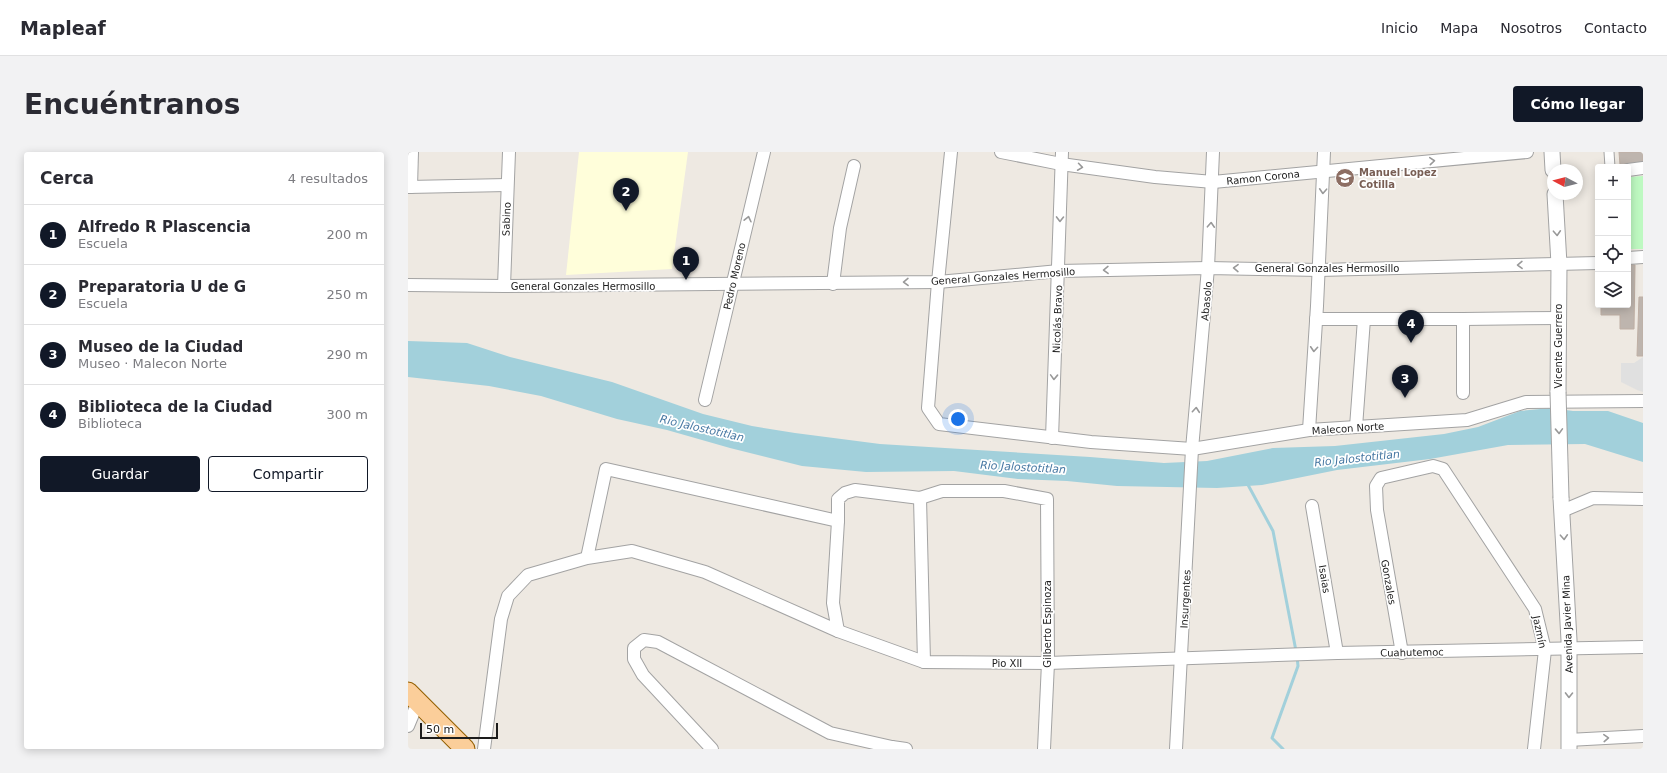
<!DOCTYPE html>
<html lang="es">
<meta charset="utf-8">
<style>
body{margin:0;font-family:"DejaVu Sans",sans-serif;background:#f2f2f3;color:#2b2b33}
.controls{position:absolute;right:12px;top:12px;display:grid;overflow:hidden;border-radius:4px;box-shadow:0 2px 10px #0003}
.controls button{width:36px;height:36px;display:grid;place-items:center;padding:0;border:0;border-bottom:1px solid #e1e1e2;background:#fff;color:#2b2b33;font:20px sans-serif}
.compass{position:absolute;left:1139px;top:12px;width:36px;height:36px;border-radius:50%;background:#fff;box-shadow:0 2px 10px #0003;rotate:277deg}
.scale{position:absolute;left:12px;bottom:10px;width:78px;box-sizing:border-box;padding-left:4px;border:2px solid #1c1c1c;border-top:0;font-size:11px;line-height:14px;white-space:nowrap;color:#1c1c1c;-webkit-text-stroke:3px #fff;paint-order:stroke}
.you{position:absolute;left:550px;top:267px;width:14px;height:14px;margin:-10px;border:3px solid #fff;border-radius:50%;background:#1a73e8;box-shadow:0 0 0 6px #1a73e833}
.badge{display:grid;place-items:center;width:26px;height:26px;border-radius:50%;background:#111827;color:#fff;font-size:13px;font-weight:700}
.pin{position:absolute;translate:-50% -33px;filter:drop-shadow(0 1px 2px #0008)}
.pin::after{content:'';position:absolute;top:21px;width:14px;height:12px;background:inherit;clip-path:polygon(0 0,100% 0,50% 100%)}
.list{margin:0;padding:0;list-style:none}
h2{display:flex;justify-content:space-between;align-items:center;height:52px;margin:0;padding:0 16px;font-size:17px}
h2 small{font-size:13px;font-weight:400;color:#7c7c81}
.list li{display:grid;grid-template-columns:26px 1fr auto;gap:12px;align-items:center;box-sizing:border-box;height:60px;padding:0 16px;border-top:1px solid #e1e1e2}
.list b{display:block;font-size:15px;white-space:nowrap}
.list p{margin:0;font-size:13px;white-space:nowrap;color:#7c7c81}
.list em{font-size:13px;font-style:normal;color:#7c7c81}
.actions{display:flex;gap:8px;padding:12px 16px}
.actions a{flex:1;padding:9px 0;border:1px solid #111827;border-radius:4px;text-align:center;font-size:14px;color:#111827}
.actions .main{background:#111827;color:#fff}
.icon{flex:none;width:22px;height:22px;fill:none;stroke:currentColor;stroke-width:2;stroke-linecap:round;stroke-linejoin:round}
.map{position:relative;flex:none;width:1235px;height:597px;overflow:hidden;border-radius:4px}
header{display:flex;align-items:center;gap:24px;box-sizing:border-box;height:56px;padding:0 20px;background:#fff;border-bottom:1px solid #e1e1e2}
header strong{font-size:19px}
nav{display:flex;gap:22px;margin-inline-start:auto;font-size:14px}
.intro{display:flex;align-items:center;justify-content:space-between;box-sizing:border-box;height:96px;padding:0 24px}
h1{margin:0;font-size:28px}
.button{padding:10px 18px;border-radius:4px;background:#111827;color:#fff;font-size:14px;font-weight:700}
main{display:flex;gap:24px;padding:0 24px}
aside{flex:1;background:#fff;border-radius:4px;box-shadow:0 2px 10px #0003}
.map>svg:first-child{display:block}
</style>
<header>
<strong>Mapleaf</strong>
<nav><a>Inicio</a><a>Mapa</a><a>Nosotros</a><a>Contacto</a></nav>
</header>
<div class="intro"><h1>Encuéntranos</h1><a class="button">Cómo llegar</a></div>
<main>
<aside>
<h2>Cerca<small>4 resultados</small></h2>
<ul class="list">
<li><span class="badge">1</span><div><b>Alfredo R Plascencia</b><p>Escuela</p></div><em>200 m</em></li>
<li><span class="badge">2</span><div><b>Preparatoria U de G</b><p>Escuela</p></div><em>250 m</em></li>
<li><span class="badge">3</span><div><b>Museo de la Ciudad</b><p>Museo · Malecon Norte</p></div><em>290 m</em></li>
<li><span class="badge">4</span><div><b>Biblioteca de la Ciudad</b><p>Biblioteca</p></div><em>300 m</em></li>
</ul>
<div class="actions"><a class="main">Guardar</a><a>Compartir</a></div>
</aside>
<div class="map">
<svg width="1235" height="597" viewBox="0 0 1235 597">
<rect width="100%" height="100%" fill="#eee9e2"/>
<!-- education -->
<path fill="#fffeda" d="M171,0H280L264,117L158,123Z"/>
<!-- park -->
<path fill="#bef9c1" d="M1235,24V97H1220V25Z"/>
<!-- parking -->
<path fill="#e0e0e0" d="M1235,205V240L1229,238L1213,230V211H1226Z"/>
<!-- water -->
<path fill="#a2d0db" d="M0,189L59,191L102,205L204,230L295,262L344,274L387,281L472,292L682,305L756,311L799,309L865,296L927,294L1036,282L1070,275L1112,259L1143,256L1165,259H1200L1235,271V310L1177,292L1100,293L1022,307L929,318L854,333L809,336L709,334L659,329L610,327L546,319L458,320L394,314L322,296L259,278L209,267L133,244L81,234L0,225Z"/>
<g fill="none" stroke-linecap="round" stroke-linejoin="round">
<!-- stream -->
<g stroke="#a2d0db" stroke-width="3">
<path d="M839,331L865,379L888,499"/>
<path d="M875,597L864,586L890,514L889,504"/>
</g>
</g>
<!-- building -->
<g fill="#beb5ae" stroke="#bfafa4">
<path d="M1211,0H1235V10L1212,13Z"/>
<path d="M1220,113H1227L1226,177H1212V163H1193V153H1220Z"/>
<path d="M1231,145H1235V204H1229Z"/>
</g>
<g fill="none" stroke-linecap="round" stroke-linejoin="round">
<!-- pedestrian casing -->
<g stroke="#a3a3a3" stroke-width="11">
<path id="pedestrian" d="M1201,0L1202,15"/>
</g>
<!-- minor casing -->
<g stroke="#a3a3a3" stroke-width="14">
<g id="minor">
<path d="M543,0L530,130L520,256L531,272L683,290L784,297L901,278L1059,268L1118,250L1235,249"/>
<path d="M593,0L653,12L747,25L805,30L1119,0"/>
<path d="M1220,18L1235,16"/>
<path d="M0,35L99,33"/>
<path d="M3,35L4,0"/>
<path d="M1220,106L1235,105"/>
<path d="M425,132L432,76L446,14"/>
<path d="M0,133L96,134L530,130L651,119L800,116L911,118L1190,111"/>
<path d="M96,134L101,0"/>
<path d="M908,167H1055L1151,166"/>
<path d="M1055,241V167"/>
<path d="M297,248L356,0"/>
<path d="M948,275L956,167"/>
<path d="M901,278L909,154L916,0"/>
<path d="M644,286L654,0"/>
<path d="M512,346L516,510"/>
<path d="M904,354L929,501"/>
<path d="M1154,359L1185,346L1235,347"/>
<path d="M430,369V347L437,341L447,338L512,346L534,339H596L639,347L640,511L636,597"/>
<path d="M430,479L516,510L640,511L929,501L1235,495"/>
<path d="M994,501L969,358L968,334L973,326L1025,314L1035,317L1127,457L1137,498L1126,597"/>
<path d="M0,574L10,550"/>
<path d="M1160,588L1235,584"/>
<path d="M76,597L93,467L100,444L120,423L179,406L224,399L297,420L430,479L425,451L430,369L198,317L179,406"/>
<path d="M304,597L235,523L226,507V496L236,488L250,490L422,581L484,595"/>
<path d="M484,597V595L498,597"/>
<path d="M768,597L784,297L800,116L805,0"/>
</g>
</g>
<!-- tertiary casing -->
<g stroke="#a3a3a3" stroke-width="17">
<g id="tertiary">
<path d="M1144,0L1145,18"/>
<path d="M1147,42L1151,112L1150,240"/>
<path d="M1153,346L1161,488V597"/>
</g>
</g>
<!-- primary casing -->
<g stroke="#935f01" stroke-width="21">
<path id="primary" d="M0,540L57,597"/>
</g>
<!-- pedestrian -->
<use href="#pedestrian" stroke="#fff" stroke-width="9"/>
<!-- minor -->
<use href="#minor" stroke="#fff" stroke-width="12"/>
<!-- tertiary -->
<use href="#tertiary" stroke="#fff" stroke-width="15"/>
<!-- primary -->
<use href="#primary" stroke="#fbce9a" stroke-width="19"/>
<!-- tertiary-bridge casing -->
<g stroke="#a3a3a3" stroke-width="17" stroke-linecap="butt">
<path id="tertiary-bridge" d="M1150,240L1153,346"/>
</g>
<!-- tertiary-bridge -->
<use href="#tertiary-bridge" stroke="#fff" stroke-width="15"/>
</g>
<!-- one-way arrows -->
<defs><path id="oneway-chevron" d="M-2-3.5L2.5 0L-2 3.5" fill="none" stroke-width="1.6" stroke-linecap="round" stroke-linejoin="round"/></defs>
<g stroke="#999">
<use href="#oneway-chevron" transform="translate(1024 9) rotate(-5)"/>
<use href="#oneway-chevron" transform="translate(672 15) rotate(8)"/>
<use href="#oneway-chevron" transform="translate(915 39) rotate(93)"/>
<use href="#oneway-chevron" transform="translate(340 67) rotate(-77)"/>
<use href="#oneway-chevron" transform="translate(652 67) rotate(91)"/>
<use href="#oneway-chevron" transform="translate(803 73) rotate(-87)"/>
<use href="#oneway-chevron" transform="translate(1149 81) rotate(87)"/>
<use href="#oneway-chevron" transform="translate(1112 113) rotate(179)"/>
<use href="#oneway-chevron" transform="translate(828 116) rotate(-179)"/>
<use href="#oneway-chevron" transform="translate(698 118) rotate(179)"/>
<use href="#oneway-chevron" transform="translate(498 130) rotate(179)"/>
<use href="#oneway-chevron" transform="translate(906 197) rotate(94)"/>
<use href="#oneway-chevron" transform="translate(646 225) rotate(92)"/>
<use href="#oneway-chevron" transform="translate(788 258) rotate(-85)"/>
<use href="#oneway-chevron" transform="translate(1151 279) rotate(88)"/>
<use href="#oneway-chevron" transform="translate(1156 385) rotate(87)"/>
<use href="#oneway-chevron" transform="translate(1161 543) rotate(91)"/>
<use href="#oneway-chevron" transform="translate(1198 586) rotate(-3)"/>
</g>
<!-- icons -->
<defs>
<g id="school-disc" transform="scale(1)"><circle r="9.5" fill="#8d6e63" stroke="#fff"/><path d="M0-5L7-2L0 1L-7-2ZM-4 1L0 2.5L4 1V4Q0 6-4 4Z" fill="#fff"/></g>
</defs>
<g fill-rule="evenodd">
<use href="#school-disc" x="937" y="26"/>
</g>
<g text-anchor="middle" stroke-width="3.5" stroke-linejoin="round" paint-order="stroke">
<!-- education labels -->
<g font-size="10" font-weight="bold" fill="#785e54" stroke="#fff" text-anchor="start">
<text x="951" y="24">Manuel Lopez<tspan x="951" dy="12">Cotilla</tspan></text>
</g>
<!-- street labels -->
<g font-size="10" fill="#1c1c1c" stroke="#fff">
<text transform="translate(855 25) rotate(-6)" y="4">Ramon Corona</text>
<text transform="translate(98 67) rotate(-88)" y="4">Sabino</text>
<text x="919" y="120">General Gonzales Hermosillo</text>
<text transform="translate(326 124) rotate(-77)" y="4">Pedro Moreno</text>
<text transform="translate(595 124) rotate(-4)" y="4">General Gonzales Hermosillo</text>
<text x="175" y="138">General Gonzales Hermosillo</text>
<text transform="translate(798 149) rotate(-85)" y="4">Abasolo</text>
<text transform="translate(649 167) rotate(-88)" y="4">Nicolás Bravo</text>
<text transform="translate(1150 194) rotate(-90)" y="4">Vicente Guerrero</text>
<text transform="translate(940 276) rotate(-4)" y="4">Malecon Norte</text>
<text transform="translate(917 427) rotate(81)" y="4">Isaias</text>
<text transform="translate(981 430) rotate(80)" y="4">Gonzales</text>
<text transform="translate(777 447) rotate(-87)" y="4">Insurgentes</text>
<text transform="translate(639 472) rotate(-90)" y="4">Gilberto Espinoza</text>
<text transform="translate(1159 472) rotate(-92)" y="4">Avenida Javier Mina</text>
<text transform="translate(1132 480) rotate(78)" y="4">Jazmín</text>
<text transform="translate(1004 500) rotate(-1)" y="4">Cuahutemoc</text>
<text x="599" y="515">Pio XII</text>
</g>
<!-- water labels -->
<g font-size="11" font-style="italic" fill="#4778a3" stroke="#fff">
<text transform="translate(294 276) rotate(13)" y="4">Rio Jalostotitlan</text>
<text transform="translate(949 306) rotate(-6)" y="4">Rio Jalostotitlan</text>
<text transform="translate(615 315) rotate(3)" y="4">Rio Jalostotitlan</text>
</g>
</g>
</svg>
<div class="controls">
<button>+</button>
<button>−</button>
<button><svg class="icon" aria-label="locate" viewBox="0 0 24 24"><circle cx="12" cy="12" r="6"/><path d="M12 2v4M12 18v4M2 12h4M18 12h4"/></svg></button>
<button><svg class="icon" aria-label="layers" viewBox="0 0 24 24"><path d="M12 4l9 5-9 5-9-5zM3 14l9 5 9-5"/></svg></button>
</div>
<svg class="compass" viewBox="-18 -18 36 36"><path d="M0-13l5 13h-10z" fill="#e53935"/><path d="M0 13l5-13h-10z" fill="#7c7c81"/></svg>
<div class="scale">50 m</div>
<div class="you"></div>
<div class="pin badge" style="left:278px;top:128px">1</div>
<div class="pin badge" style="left:218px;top:59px">2</div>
<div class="pin badge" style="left:997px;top:246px">3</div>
<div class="pin badge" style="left:1003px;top:191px">4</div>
</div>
</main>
